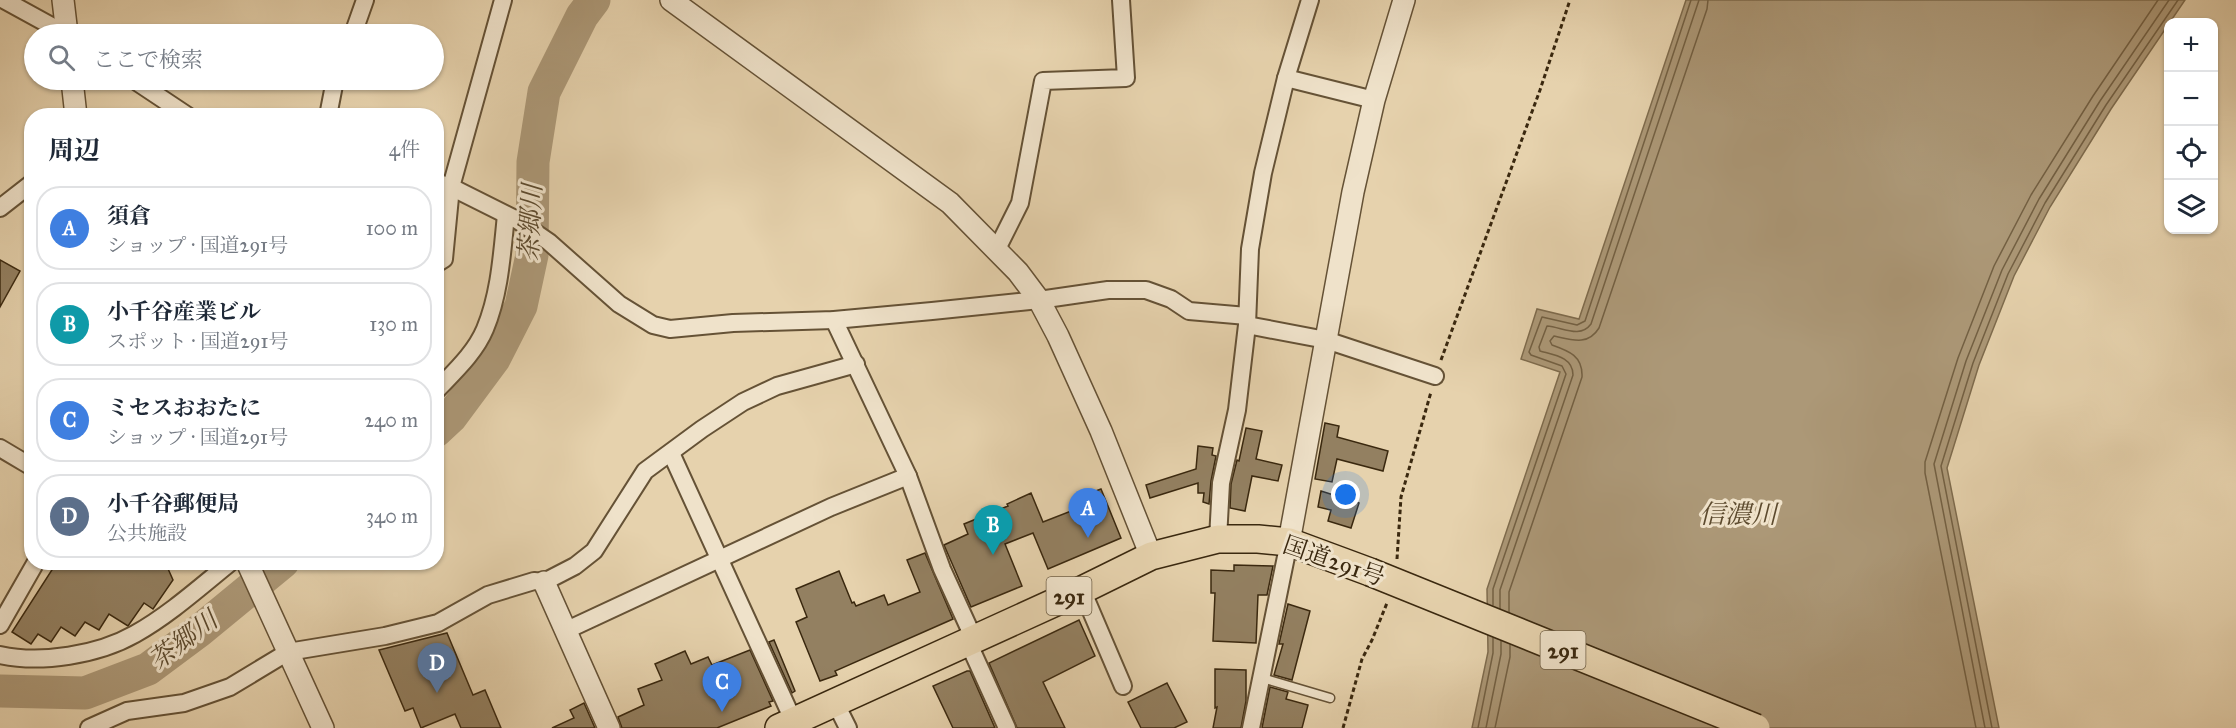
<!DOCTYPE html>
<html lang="ja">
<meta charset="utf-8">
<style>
body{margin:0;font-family:"IM FELL Great Primer","Noto Serif JP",serif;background:#f6f6f7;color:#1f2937}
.controls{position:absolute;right:18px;top:18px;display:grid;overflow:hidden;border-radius:12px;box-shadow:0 2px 4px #0004}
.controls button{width:54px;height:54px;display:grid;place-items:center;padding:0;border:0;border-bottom:2px solid #e0e1e3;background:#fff;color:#1f2937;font:30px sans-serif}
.you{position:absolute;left:1346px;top:495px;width:21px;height:21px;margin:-15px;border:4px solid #fff;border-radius:50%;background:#1a73e8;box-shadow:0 0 0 9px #1a73e833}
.badge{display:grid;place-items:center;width:39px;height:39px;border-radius:50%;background:#8f2418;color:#fff;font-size:20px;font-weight:700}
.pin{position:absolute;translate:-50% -50px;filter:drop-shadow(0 2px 3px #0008)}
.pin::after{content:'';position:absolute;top:32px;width:21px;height:18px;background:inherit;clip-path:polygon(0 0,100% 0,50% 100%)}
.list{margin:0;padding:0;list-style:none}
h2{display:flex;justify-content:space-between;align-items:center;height:78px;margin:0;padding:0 24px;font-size:26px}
h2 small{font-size:20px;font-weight:400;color:#747a83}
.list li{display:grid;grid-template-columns:39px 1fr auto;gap:18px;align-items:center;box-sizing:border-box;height:84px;margin:0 12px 12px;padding:0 12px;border:2px solid #e0e1e3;border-radius:24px}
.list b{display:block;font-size:22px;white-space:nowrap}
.list p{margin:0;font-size:20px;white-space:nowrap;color:#747a83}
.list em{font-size:20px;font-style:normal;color:#747a83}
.icon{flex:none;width:33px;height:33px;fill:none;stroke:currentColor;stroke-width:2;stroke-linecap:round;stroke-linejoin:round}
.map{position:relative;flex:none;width:2236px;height:728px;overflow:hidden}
.search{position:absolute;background:#fff;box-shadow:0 2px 4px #0004;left:24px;top:24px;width:420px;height:66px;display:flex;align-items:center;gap:15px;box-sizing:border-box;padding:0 21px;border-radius:33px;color:#747a83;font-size:22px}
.panel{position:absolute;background:#fff;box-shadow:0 2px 4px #0004;left:24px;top:108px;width:420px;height:462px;border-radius:24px}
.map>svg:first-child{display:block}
</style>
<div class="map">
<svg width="2236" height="728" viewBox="0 0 2236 728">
<rect width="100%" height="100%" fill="#e6d2ad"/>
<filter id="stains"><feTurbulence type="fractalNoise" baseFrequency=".00333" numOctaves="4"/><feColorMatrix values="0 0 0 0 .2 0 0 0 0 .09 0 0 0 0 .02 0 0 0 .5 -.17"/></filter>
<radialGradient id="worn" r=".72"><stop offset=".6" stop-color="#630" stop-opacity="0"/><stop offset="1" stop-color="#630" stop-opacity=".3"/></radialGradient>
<!-- water -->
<path fill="#ac9877" stroke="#7e6b4d" stroke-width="1.5" d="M1686,0H2185L2111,109L2050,207L2014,276L1979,365L1947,468L1999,728H1472L1488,652L1487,589L1560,372L1521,359L1537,309L1579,319Z"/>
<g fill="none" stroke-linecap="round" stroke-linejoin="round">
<!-- shore -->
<g stroke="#736043" stroke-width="1.5">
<path d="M1493,605V589L1566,374L1562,366L1531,355L1529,352L1542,317L1577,325L1585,321L1691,0"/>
<path d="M1500,609V590L1573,375C1573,357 1554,355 1540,351L1539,347L1547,326C1562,327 1580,339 1591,324L1699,0"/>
<path d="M1509,612V592L1582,377C1583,356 1569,351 1552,345L1550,341L1554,336C1572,340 1588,346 1599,328L1707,9L1708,0"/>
<path d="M1478,728L1493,653V638"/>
<path d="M1486,728L1501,654V641"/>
<path d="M1495,728L1510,657V645"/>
<path d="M1976,728L1925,473V462L1958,358L1994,266L2031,195L2093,96L2158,0"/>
<path d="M1985,728L1934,464L1966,361L2002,270L2039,199L2100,101L2169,0"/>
<path d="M1992,728L1941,466L1973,363L2008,274L2045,203L2106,105L2178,0"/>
</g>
<!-- river -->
<g stroke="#ac9877" stroke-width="33">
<path d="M436,431L451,417L494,359L521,306L532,255L533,162L544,92L582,16L594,0"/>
<path d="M0,691L85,693L148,669L199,631L283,562"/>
</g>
</g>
<!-- building -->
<g fill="#938061" stroke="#3a280f" stroke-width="1.5">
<path d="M0,260L20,271L0,307Z"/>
<path d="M1325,423L1339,426L1337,437L1388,451L1383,471L1337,459L1332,482L1315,479Z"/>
<path d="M1246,428L1262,431L1256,459L1282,465L1278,481L1252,476L1245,511L1230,508L1231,484L1237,460L1239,461Z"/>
<path d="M1198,446L1213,448L1212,455L1216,456L1211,481L1209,504L1203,502L1204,493H1198V483L1150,498L1146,485L1196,469Z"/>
<path d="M1101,489L1121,538L1048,569L1033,533L1005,544L1022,586L971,607L944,545L968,534L964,524L1008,506L1007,504L1031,493L1043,522L1084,506L1080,497Z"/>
<path d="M1321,491L1359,503L1351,528L1328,521L1331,510L1318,507Z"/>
<path d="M925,553L953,619L835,671L837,675L820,681L796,622L807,617L796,589L839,571L852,603L854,602L856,606L884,595L888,605L920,592L907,560Z"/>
<path d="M57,562H165L173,580L153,609L144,603L128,626L109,614L99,630L85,622L75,636L61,627L51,642L38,634L31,644L12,632Z"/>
<path d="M1234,565L1273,566L1267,595H1258L1256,643L1213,641L1215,593H1211V570L1234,571Z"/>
<path d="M1288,604L1310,611L1292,680L1274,675L1283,644H1279Z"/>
<path d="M1079,620L1095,656L1043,682L1065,728H1017L989,663Z"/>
<path d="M447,633L473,695L485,690L501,728H461L455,714L421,728L413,708L405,711L379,650Z"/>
<path d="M774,640L795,691L792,693L769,642Z"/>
<path d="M750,650L773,701L769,702L771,706L717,728H622L618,717L644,705L638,689L662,680L655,664L685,651L691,664L708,657L712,665Z"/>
<path d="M1215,669L1246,670V701L1241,728H1213L1217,707L1215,708Z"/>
<path d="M967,671H970L995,728H953L933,686Z"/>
<path d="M1167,683L1187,722L1174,728H1141L1128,702Z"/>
<path d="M1270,687L1288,692L1286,699L1308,705L1302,728H1262Z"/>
<path d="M584,703L595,728H552L574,718L570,710Z"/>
</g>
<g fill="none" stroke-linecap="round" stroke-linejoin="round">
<!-- service casing -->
<g stroke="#655236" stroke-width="11">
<path id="service" d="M1262,678L1330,698"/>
</g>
<!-- minor casing -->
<g stroke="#655236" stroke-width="20">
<g id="minor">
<path d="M4,0L66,34"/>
<path d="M353,34L365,0"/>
<path d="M1286,78L1374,100"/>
<path d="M134,80L188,116"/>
<path d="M328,116L335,80"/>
<path d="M436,182L451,187L517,220L549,242L619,304L653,325L670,329L733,323L834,320L932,311L1039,300L1108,290H1146L1171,299L1189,311L1247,316"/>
<path d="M0,208L32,183"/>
<path d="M997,249L1020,203L1043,81L1126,78L1121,0"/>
<path d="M436,264L444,259L451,187L503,0"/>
<path d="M834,320L908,476L942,569L974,639"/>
<path d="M1247,325L1326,340L1435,376"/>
<path d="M436,391C454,372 475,353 485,329C500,293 502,253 506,215"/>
<path d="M0,448L32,467"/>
<path d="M671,453L794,722"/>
<path d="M1218,539L1221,483L1237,410L1247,325L1250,249L1263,173L1286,78L1310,0"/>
<path d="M1082,590L1123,686"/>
<path d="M0,625L36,562"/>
<path d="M567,630L831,507L908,476"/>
<path d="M968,642L1007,728"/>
<path d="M0,655C41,664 98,655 135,634C169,615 200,587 231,562"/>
<path d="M835,702L848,728"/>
<path d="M89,728L127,711L184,703L230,687L288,652L385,636L438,623L488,595L534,581L544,582L575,566L594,551L645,471L702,429L743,402L777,386L856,364"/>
<path d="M1251,728L1289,542"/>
</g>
</g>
<!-- tertiary casing -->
<g stroke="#655236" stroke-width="24">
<g id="tertiary">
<path d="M63,0L67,34"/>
<path d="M671,0L950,203L1018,272L1039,300L1058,336L1101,431L1151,556"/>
<path d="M72,80L76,116"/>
<path d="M1289,542L1353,192L1374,100L1404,0"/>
<path d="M247,562L323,728"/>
<path d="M544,582L609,728"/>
</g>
</g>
<!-- trunk casing -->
<g stroke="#3a280f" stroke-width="30">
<path id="trunk" d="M779,728L1082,590L1151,556L1218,539H1258L1289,542L1370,572"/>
</g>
<!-- path -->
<g stroke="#3a280f" stroke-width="3" stroke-dasharray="4.5 3" stroke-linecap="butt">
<path d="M1441,360L1540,90L1570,0"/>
<path d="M1397,559L1401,497L1431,392"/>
<path d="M1343,728L1362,659L1372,640L1387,603"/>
</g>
<!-- service -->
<use href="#service" stroke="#efe2ca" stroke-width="8"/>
<!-- minor -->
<use href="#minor" stroke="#efe2ca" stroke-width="16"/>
<!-- tertiary -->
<use href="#tertiary" stroke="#efe2ca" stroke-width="21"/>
<!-- trunk -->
<use href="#trunk" stroke="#e6d2ad" stroke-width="27"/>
<!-- trunk-bridge casing -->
<g stroke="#3a280f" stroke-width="30" stroke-linecap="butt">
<path id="trunk-bridge" d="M1370,572L1756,728"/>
</g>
<!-- trunk-bridge -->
<use href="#trunk-bridge" stroke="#e6d2ad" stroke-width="27"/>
</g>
<g text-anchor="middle" stroke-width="6" stroke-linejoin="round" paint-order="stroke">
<!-- shield labels -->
<g fill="#efe2ca" stroke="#706047" stroke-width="1.5">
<rect x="1046.5" y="577" width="45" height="38" rx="4.5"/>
<rect x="1540.5" y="631" width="45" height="38" rx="4.5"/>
</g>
<g font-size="22" font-weight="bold" fill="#3a280f">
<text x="1069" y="604">291</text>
<text x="1563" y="658">291</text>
</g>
<!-- street labels -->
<g font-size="24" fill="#3a280f" stroke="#efe2ca">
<text transform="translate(1334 561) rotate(19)" y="8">国道291号</text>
</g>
<!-- water labels -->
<g font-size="26" font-style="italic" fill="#5c4a2e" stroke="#efe2ca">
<text transform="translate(530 223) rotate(-87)" y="9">茶郷川</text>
<text x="1738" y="523">信濃川</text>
<text transform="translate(183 640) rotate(-37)" y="9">茶郷川</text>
</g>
</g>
<rect width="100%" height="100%" filter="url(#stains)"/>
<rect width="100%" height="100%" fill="url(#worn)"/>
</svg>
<div class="controls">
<button>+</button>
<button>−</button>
<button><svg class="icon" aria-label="locate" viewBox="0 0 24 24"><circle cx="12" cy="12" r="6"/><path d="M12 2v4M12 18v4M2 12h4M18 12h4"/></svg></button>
<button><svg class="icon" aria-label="layers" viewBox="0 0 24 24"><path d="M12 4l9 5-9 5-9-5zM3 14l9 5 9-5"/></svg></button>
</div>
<div class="you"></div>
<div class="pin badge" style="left:1088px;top:538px;background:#3f7fe0">A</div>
<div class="pin badge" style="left:993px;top:555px;background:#0f9aa8">B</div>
<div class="pin badge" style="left:722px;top:712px;background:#3f7fe0">C</div>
<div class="pin badge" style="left:437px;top:693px;background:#5c6f8a">D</div>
<div class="search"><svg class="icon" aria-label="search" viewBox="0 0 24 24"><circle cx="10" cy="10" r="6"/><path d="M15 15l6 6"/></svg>ここで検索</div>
<section class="panel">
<h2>周辺<small>4件</small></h2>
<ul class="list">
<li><span class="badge" style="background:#3f7fe0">A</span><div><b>須倉</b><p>ショップ · 国道291号</p></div><em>100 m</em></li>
<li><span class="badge" style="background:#0f9aa8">B</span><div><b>小千谷産業ビル</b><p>スポット · 国道291号</p></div><em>130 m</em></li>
<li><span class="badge" style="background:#3f7fe0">C</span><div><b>ミセスおおたに</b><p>ショップ · 国道291号</p></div><em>240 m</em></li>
<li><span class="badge" style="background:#5c6f8a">D</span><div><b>小千谷郵便局</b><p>公共施設</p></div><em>340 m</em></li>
</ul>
</section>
</div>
